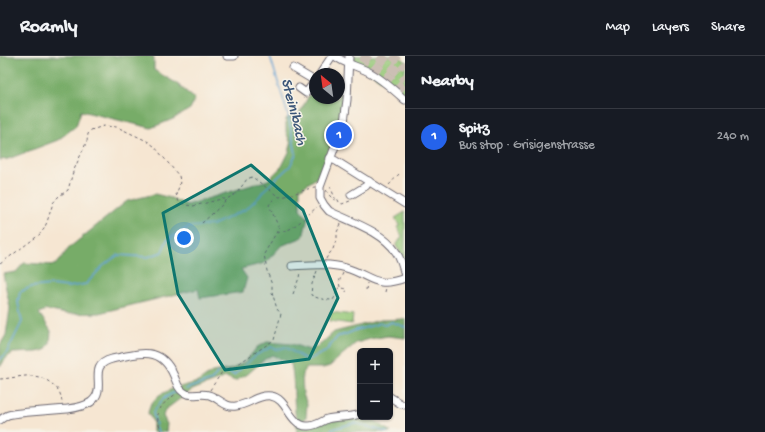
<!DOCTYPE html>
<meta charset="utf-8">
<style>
body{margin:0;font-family:"Gochi Hand",sans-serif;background:#242831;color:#f1f3f6}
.controls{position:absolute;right:12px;bottom:12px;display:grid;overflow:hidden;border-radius:6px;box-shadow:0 1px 3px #0004}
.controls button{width:36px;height:36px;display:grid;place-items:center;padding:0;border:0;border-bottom:1px solid #363941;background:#171b24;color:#f1f3f6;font:20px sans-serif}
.compass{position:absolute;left:309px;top:12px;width:36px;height:36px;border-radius:50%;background:#171b24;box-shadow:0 1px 3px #0004;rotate:331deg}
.you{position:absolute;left:184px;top:182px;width:14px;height:14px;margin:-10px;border:3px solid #fff;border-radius:50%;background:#1a73e8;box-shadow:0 0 0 6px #1a73e833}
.badge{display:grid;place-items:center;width:26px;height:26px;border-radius:50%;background:#2563eb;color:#fff;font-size:13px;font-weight:700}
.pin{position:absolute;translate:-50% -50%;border:2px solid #fff;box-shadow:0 1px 4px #0006}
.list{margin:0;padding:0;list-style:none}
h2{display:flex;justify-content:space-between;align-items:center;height:52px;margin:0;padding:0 16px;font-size:17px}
h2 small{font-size:13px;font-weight:400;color:#9ea1a6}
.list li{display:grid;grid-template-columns:26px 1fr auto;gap:12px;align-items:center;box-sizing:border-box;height:56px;padding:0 16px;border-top:1px solid #363941}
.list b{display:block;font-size:15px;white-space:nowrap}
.list p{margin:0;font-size:13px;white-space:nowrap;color:#9ea1a6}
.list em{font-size:13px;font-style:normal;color:#9ea1a6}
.map{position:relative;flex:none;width:405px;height:376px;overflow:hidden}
header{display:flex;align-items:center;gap:24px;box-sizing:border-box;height:56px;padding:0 20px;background:#171b24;border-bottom:1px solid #363941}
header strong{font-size:19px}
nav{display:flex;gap:22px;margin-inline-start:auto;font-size:14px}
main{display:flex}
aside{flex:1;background:#171b24}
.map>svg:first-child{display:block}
</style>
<header>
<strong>Roamly</strong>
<nav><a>Map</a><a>Layers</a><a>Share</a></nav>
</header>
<main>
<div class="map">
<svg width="405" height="376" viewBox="0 0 405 376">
<rect width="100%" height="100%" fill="#f7f3e8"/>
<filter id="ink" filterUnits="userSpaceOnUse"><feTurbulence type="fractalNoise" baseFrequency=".025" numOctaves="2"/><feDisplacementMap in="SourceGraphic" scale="8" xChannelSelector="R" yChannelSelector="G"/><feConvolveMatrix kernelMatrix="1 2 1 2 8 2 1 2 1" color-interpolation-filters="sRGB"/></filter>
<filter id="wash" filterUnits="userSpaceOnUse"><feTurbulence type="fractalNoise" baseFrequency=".012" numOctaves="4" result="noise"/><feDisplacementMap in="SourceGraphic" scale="16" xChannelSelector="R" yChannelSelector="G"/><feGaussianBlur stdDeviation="0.9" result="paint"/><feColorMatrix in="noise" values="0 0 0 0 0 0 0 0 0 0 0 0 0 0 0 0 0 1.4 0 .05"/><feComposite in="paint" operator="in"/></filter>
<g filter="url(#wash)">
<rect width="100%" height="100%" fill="#f6e6d2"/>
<!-- green -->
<g fill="#94c777" stroke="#5b7459">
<path d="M354,0H399L405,5V41L354,5Z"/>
<path d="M405,156V204L396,190L402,180L397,171L400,169L395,162Z"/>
<path d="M331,256L353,259L352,268L330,265Z"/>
</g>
<!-- forest -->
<g fill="#77ac68" stroke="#4c6752">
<path d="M0,0H153L154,3V14L176,27L195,43L190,53L173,63L151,72L81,55L76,70L58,84L8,103L0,104Z"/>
<path d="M314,30L315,31V42H339V36L345,37L344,52L340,68L321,119L300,133V153L308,162L303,181L281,190L265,207L241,213L247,222L243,236L200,242L198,233L99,257L66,258L46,254L39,257L51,275L50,287L45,294L37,296L13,297L7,301L0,311V289L6,279L10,252L3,218L16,216L24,207L55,209L70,191L127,145L155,138L171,142L187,149L268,124L282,110L289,96L291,88L286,76V63L289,61L298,60Z"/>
<path d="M405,263V282L388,280L370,283L356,287L342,299L330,310L323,312H307L302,318L303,338L307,348L306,361L302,368L296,364C293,345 295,326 291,308L272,299L262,305L248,318L235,325L226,321L192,334L165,354L163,360L167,368L166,376H153V366L148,357L150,349L159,339L172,333L198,326L212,316L232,313L246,305L257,291L267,286L292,288L310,294L321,288L334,276L358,270L380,264Z"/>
<path d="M360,361H371L377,366L391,376H296L297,372L296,368L305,371L324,365Z"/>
</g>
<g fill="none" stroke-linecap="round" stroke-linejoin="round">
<!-- stream -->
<g stroke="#61a2d4" stroke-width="1.5">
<path d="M0,303L6,298L22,266L18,246L20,236L31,231L51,229L68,231L86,228L103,210L118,199L148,201L162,196L167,184L189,171L213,169L246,153L259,141L264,134L290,110L296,98L288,59L270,0"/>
<path d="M224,317L228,316L234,319L256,299L271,291L277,294L285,291L307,304L325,296L338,280C344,280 350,276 356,274C364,272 372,270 381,267L385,269L392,266L405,271"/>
<path d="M186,333L212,324L217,317H218"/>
<path d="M158,376L155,366L153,356C160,346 164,340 176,336"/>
<path d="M330,376L333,373L354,367L387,376"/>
</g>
</g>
</g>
<g filter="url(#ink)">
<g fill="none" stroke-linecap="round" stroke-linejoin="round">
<!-- major-tunnel -->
<path stroke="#ccbfb4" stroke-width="8" stroke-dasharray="8 4" stroke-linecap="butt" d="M392,0L405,11"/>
<!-- highway-tunnel -->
<g stroke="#ccbfb4" stroke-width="10" stroke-dasharray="10 5" stroke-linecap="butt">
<path d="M361,0L373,8L405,36"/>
<path d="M379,0L405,23"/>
</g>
<!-- minor casing -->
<g stroke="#6c6770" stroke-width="9">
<g id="minor">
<path d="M227,0H234"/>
<path d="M335,0C343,7 357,10 367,15C381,22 394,34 405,44"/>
<path d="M349,0L347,44L344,66L320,131V142L324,149L329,155C351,166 382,175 396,196C401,203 403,211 405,220"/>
<path d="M293,12L315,25"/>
<path d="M320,18L332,0"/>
<path d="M299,32L306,37L315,25"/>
<path d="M330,102L336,105L405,148"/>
<path d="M351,139L366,130L369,125"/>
<path d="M292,210C310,209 329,207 346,212C372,220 375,233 405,222"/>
<path d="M390,341L401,348L405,349"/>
<path d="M0,364C3,362 5,360 8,359C15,357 22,357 30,356C42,355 54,354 67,353C75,352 84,351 91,346C109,332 85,310 112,303C142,297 163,288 176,325C178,331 181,336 187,338C194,340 202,337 209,339C219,342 225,352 236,350C248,349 258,338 271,340C284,342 287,357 296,365C299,368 303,370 307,370C314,371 321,366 327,363C338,360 349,362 360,358"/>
</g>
</g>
<!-- path -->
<g stroke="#6c6770" stroke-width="1" stroke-dasharray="3 3" stroke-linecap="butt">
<path d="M389,129L399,118"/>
<path d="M330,130L335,142"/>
<path d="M326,134L330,140L334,144L337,142L339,146L342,148L350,145"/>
<path d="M202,167L223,148L226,143"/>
<path d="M277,177L290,173L300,166L317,151"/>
<path d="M326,203L327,201L333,193L337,182V176L341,168"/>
<path d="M0,208L39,179L44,173L47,166L53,147L58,141L68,134L73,116L87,85L88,78L91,74L104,70L117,71L147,85L154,90L179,120C181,128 179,131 176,138L179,146L186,149L193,150L206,147L221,143H227L237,137L247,123L252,121L255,123L279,141L286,140L314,131"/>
<path d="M317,215L312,228L311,239C318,243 326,244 333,244L336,239V234C340,231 342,232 347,233L346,236"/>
<path d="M340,231L339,226L343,217"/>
<path d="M366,234L367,227"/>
<path d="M385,236L386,232"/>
<path d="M293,238L299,222L300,216"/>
<path d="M0,323C20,322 35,314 52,328C59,333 61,338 62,346"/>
<path d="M210,334L224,313L232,312L274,284L281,258L277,253L272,236V229L267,215L264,198L279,172L269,149L276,140"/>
<path d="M163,376C151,358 161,348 176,338"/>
</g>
<!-- minor -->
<use href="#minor" stroke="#fff" stroke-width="7"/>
</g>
</g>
<!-- marked area -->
<path fill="#0f766e" fill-opacity="0.2" stroke="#0f766e" stroke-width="3" stroke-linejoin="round" d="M251,109L303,154L338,242L309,303L225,314L178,238L163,157Z"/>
<g text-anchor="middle" stroke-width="3" stroke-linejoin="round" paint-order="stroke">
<!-- water labels -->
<g font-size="16" font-style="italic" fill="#3b5578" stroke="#f7f3e8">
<text transform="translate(296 55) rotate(76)" y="6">Steinibach</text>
</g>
</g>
</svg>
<div class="controls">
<button>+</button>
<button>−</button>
</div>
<svg class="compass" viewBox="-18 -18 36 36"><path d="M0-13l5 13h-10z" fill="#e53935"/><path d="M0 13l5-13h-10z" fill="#9ea1a6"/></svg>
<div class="you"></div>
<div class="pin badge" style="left:339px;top:79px">1</div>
</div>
<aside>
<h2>Nearby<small></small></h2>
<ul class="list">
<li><span class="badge">1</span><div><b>Spitz</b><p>Bus stop · Grisigenstrasse</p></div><em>240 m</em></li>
</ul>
</aside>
</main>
